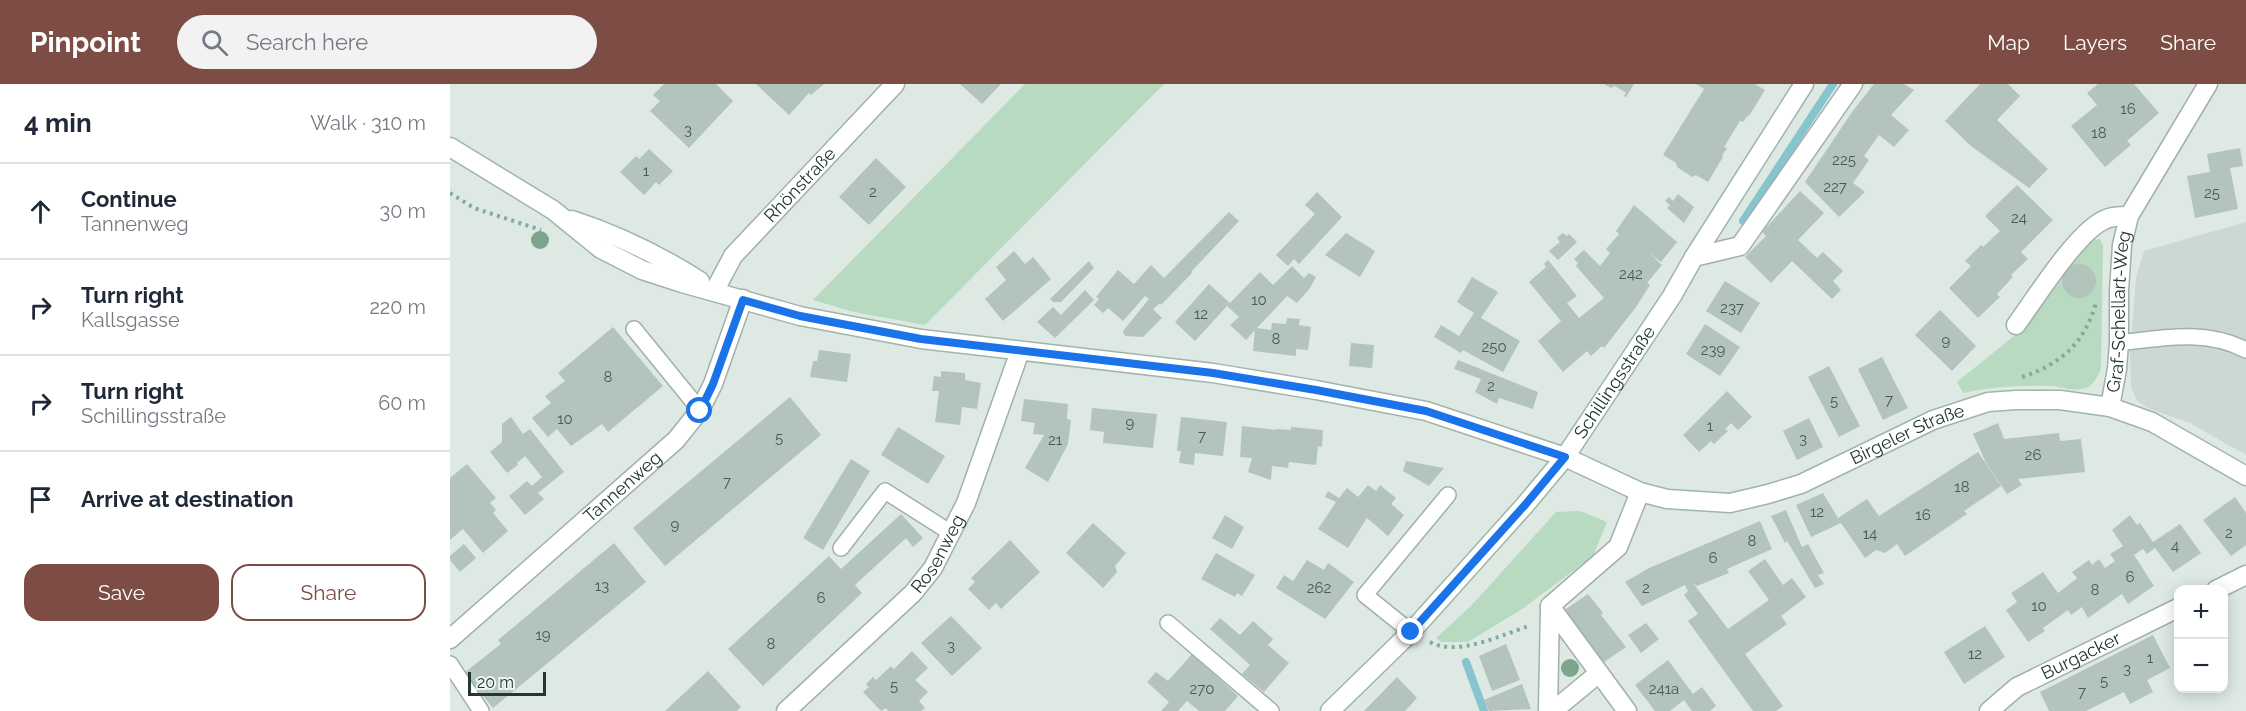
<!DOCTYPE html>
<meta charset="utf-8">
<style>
body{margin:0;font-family:Raleway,sans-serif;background:#f2f2f3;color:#1f2937}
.controls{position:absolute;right:18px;bottom:18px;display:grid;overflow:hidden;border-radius:12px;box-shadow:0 3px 15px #0003}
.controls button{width:54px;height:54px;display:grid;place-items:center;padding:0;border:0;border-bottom:2px solid #e0e1e3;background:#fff;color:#1f2937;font:30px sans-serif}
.scale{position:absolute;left:18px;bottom:15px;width:78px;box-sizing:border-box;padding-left:6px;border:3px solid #203831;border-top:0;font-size:16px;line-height:21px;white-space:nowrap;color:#203831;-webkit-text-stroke:4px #eef6f2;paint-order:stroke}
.stop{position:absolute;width:18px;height:18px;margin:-14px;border:4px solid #1a73e8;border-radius:50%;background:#fff}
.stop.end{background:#1a73e8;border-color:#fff;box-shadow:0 2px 6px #0008}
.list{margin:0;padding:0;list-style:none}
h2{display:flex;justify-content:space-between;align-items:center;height:78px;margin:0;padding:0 24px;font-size:26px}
h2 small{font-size:20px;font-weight:400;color:#747a83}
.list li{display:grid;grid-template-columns:39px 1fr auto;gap:18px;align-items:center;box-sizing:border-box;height:96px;padding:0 24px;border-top:2px solid #e0e1e3}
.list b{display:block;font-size:22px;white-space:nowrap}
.list p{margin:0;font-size:20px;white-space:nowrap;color:#747a83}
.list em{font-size:20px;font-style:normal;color:#747a83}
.actions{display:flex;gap:12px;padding:18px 24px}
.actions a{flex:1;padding:14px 0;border:2px solid #7d4d45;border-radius:18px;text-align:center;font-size:21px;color:#7d4d45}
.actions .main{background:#7d4d45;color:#fff}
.icon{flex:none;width:33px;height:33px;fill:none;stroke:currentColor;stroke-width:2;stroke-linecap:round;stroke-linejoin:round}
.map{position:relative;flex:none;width:1796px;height:627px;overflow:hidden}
header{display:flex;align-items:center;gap:36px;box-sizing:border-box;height:84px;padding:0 30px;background:#7d4d45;color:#fff}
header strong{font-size:28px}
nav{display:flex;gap:33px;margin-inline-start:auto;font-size:21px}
.search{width:420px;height:54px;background:#f2f2f3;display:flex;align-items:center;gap:15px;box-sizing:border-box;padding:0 21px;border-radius:33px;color:#747a83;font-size:22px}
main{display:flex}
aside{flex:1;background:#fff}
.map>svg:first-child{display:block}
</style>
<header>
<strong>Pinpoint</strong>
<div class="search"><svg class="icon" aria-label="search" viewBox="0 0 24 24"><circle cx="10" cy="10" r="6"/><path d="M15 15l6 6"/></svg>Search here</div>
<nav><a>Map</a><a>Layers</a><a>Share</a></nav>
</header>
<main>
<aside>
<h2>4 min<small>Walk · 310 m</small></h2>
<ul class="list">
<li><svg class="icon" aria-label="ahead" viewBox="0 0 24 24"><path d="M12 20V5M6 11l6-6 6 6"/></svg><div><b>Continue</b><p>Tannenweg</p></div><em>30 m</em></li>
<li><svg class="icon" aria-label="right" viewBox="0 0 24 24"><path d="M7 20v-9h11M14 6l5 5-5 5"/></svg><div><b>Turn right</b><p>Kallsgasse</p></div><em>220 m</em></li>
<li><svg class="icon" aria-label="right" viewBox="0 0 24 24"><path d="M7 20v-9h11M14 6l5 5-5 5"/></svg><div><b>Turn right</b><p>Schillingsstraße</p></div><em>60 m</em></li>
<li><svg class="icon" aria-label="arrive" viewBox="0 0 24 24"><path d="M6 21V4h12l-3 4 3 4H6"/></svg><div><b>Arrive at destination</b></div></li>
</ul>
<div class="actions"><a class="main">Save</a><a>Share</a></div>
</aside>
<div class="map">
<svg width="1796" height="627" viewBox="0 0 1796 627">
<rect width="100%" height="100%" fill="#dee9e4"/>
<!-- built -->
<path fill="#ccd9d3" d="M1796,138V371L1740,339L1700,325L1687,317L1681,303L1680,267L1686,194L1694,167Z"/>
<!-- green -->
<g fill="#b7dac0">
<path d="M575,0H714L475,241L404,228L363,216Z"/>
<path d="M1650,155L1653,162L1651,285C1648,291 1645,299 1638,303C1628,309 1612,303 1601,302C1571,301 1543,303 1513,309L1507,298L1564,252L1587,227L1611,189L1641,156Z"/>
<path d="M1130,427L1157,438L1143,472L1072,525L1018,558H991L986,554L1021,522L1106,428Z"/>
</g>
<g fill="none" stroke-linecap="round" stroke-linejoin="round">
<!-- stream -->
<g stroke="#86c5ce" stroke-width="8">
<path d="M1293,137L1383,0"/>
<path d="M1016,578L1034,627"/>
</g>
</g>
<!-- building -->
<g fill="#b3c4bd">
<path d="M214,0H266L283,17L239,64L200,27L210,17L203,11Z"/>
<path d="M306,0H374L361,11L359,9L339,31Z"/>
<path d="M510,0H551L532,20Z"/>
<path d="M1154,0H1184L1176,13L1174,12L1176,9L1165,2L1161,4Z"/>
<path d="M1246,0H1305L1315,6L1299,32L1298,31L1293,38L1290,37L1274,63L1277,64L1272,72L1273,73L1258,98L1246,91L1242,93L1227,83L1226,79L1213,71L1254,5Z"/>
<path d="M1424,0H1454L1464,6L1441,31L1459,46L1444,63L1429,51L1414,72L1419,76L1403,99L1415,108L1389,133L1355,98L1402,28Z"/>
<path d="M1530,0H1558L1570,12L1547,36L1598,85L1579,104L1521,62L1495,37Z"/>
<path d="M1648,0H1684L1709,29L1677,57L1681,61L1655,83L1621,42L1647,21L1637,9Z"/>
<path d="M1790,64L1793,82L1780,84L1788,125L1745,134L1737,92L1760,88L1757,70Z"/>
<path d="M199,65L223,87L209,101L206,98L194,111L170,88L186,72L189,75Z"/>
<path d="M426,74L456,103L419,141L389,113Z"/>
<path d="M1567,101L1603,136L1571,168L1578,175L1561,191L1563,193L1547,210L1550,213L1528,234L1499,204L1521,182L1515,177L1531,161L1533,163L1550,147L1535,132Z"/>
<path d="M1350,107L1374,129L1348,156L1367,174L1373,168L1393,187L1383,197L1391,206L1382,215L1342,177L1321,199L1295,173L1316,152L1312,148Z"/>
<path d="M867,108L892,133L849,180L844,175L838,182L826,171L865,130L855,121Z"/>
<path d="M1228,110L1244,123L1234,139L1217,124L1220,121L1215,117L1219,113L1223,117Z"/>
<path d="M1184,121L1227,158L1211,178L1199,169L1212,181L1197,199L1200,201L1186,223L1154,264L1152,262L1141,272L1137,267L1113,288L1088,257L1111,237L1079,198L1096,183L1094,180L1098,176L1127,212L1117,219L1129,234L1154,214L1126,182L1128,179L1124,175L1134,166L1150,182L1160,169L1156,165L1169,150L1166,147Z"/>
<path d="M779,128L789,137L741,188L742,189L711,221L710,219L703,225L712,234L693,253L675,252L673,247L699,215L695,212L673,237L658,224L653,229L644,221L649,215L646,213L668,186L684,200L701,181L714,194Z"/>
<path d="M896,149L925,167L910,193L875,171Z"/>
<path d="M1113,149L1117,152L1119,150L1127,158L1108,176L1099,167L1110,158L1107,154Z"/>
<path d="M564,167L575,180L583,173L601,195L553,237L535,215L556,196L546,183Z"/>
<path d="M639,177L644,184L611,218H603L600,215Z"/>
<circle cx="1629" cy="197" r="17"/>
<path d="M842,182L854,194L859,189L866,193L860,204L847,219L837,212L807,244L821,246L822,239L836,240L837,234L850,235L849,241L861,243L858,266L846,265V272L803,267L805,246L796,256L780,241L789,233L777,222L745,257L725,238L759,200L780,219L810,188L823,201Z"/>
<path d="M1022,193L1048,208L1031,234L1070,257L1053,288L1013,266L1011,269L984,253L991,241L1009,252L1024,229L1007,218Z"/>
<path d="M1275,197L1310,219L1291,249L1256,227Z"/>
<path d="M635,206L644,216L605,254L587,238L603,223L611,231Z"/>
<path d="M1490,226L1526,262L1502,287L1465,251Z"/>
<path d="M1255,240L1290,263L1270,292L1236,270Z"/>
<path d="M163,243L213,302L158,348L152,340L121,362L107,345L98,353L82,334L101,319L95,312L115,297L108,289Z"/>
<path d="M901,259L924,261L922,284L899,282Z"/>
<path d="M369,266L401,270L397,298L360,293L363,277H367Z"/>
<path d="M1432,273L1458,324L1433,336L1408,285Z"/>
<path d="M1008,276L1088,308L1083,325L1049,314L1047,320L1025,308L1031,295L1004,285Z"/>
<path d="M1379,282L1410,342L1389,353L1358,293Z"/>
<path d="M491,287L515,289V296L531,299L527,325L512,323L510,341L485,338L489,307H482L484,292L491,293Z"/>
<path d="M1277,307L1302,333L1288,346L1281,339L1275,345L1278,347L1264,360L1261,357L1249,368L1233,351Z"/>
<path d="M340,313L371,351L215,482L183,444Z"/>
<path d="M574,315L618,320L617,335L621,336L618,360L598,398L575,384L594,351L583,350L585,339L571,337Z"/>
<path d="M642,324L707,330L703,364L653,359L654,348L640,346Z"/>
<path d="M61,333L73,350L80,345L114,388L88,409L94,415L75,431L59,412L77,397L82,402L92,393L75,372L67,379L68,381L57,389L40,368L52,358V340Z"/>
<path d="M731,333L777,338L773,372L745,369L744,381L729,379L731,367H727Z"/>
<path d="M1359,334L1373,363L1347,376L1333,347Z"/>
<path d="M1548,339L1554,355L1609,349L1610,357L1631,355L1635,388L1568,395L1572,401L1557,410L1536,379L1523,350Z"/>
<path d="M792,342L826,346V345L841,346V343L873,346L872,363L868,362L866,381L839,378L838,384L822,382L821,396L798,388L802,374L790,373Z"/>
<path d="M448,343L495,372L478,400L431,371Z"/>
<path d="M1528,368L1551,402L1514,427L1517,430L1455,472L1447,460L1435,469L1426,466L1415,474L1391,439L1361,453L1346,421L1373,409L1388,434L1417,415L1429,432Z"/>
<path d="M401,375L420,387L373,466L353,454Z"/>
<path d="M956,377L994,384L979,402L953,387Z"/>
<path d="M17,380L46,414L40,419L46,426L43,429L58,447L33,469L13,445L0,456V394Z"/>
<path d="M918,401L926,407L930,401L946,414L941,420L954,431L938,452L917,434L898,464L868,445L886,418L875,413L878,407L889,414L897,404L908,413Z"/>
<path d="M1785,413L1796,429V461L1781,472L1753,436Z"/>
<path d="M1336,426L1352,463L1358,460L1374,489L1368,491L1374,500L1365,504L1337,457L1335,459L1321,432Z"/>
<path d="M451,430L473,454L463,463L456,454L405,501L412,509L313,602L278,565L379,472L391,485Z"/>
<path d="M775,431L794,443L782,465L762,454Z"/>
<path d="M1680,431L1687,441L1690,439L1703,458L1730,440L1751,469L1723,488L1705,464L1697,470L1693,465L1684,471L1704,502L1678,520L1672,510L1638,534L1632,523L1621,531L1618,526L1593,544L1595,547L1578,558L1556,526L1567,518L1561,509L1593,488L1608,509L1627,494L1622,488L1639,476L1642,481L1649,475L1655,484L1665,477L1660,470L1673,462L1662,446Z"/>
<path d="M1310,437L1322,465L1277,485L1279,489L1247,502L1243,499L1278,545L1319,516L1298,487L1315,475L1333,501L1342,494L1356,513L1331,532L1337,540L1295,570L1333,622L1326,627H1303L1238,537L1248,530L1234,511L1238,507L1235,501L1192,522L1175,498L1199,484Z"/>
<path d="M643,439L676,469L665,482L667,488L653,504L616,469Z"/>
<path d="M560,456L590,488L551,525L546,519L539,526L518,505L525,498L521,494Z"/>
<path d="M164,459L196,498L43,624L14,589L51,560L48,556Z"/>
<path d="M14,460L26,474L10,488L0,476V472Z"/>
<path d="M766,469L805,491L792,512L787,509L785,513L751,495Z"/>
<path d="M857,476L874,486L878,479L904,498L875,535L826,504L834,491L843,497Z"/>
<path d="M1138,510L1153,529L1151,531L1176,563L1154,578L1113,527Z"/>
<path d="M501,532L532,564L502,592L471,559Z"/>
<path d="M770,534L790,551L803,537L823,555L818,561L839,579L814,608L792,590L800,581L760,545Z"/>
<path d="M1196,539L1209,555L1191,569L1178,551Z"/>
<path d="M1535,542L1555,573L1514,600L1494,568Z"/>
<path d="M1703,551L1720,584L1697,596L1703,608L1680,620L1674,608L1636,627H1599L1590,608Z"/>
<path d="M1056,560L1070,596L1042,607L1029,572Z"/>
<path d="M462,567L478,584L465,596L478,608L469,617L475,624L471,627H438L436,624L431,627L413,608L419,603L416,600L423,593L426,596L441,582L444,585Z"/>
<path d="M742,570L788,612L775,627H749L737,617L728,627H711L719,618L697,598L706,588L718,597Z"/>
<path d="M1218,576L1243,610L1252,603L1266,622L1260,627H1242L1234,616L1220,627H1205L1185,601Z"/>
<path d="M258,587L291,623L287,627H215Z"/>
<path d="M947,593L967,614L955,627H914Z"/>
<path d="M1072,600L1081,625L1039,627L1034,616Z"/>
</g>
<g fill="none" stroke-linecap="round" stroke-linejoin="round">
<!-- lane casing -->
<g stroke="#a1b0ab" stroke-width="18">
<g id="lane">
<path d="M184,245L250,326"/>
<path d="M1669,259C1712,254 1756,245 1796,266"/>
<path d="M391,464L435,407L501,449"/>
<path d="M718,539L821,627"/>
<path d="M961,548L915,511L998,411"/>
<path d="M0,580L31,627"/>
</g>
</g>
<!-- street casing -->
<g stroke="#a1b0ab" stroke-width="21">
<g id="street">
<path d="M1244,173L1290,162L1403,0"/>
<path id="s1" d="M265,206L283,172L445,0"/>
<path d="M1566,241C1585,215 1625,151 1652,137C1660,132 1670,132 1679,132"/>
<path id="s2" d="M1660,323L1667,285L1669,259V207L1672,161L1679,132L1758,0"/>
<path d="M1766,506L1796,491"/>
<path id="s3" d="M0,555L226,356L250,326L263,300L293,215"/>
<path id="s4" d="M336,627L463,509L483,484L516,419L570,267"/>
<path d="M1098,627L1100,522"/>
<path d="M1103,627L1149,589"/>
<path d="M1177,627L1100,522L1168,463L1190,408"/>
<path id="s5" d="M1539,627L1567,603L1728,524"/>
</g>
</g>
<!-- secondary casing -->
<g stroke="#9eb5ac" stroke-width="21">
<g id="secondary">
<path id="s6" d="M0,63L103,126L151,165L192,186L232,199L350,232L471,255L763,289L866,306L976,327L1115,373L1190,408L1217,415L1280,419L1318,410L1351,400L1483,336L1538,318L1566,316H1610L1660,323L1702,338L1796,392"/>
<path d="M122,136C168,151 209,171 250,197"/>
<path id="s7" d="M880,627L961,548L1075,421L1115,373L1222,212L1244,173L1354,0"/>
</g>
</g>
<!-- path -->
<g stroke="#7fac9d" stroke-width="4" stroke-dasharray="3 4.5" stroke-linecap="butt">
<path d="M0,109L24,124L91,146"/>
<path d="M1572,293C1611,280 1634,260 1646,219"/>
<path d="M980,558C1008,573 1051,551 1079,542"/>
</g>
<!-- lane -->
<use href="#lane" stroke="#fff" stroke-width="15"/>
<!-- street -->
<use href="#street" stroke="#fff" stroke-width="18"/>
<!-- secondary -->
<use href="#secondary" stroke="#fff" stroke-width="18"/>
</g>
<!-- trees -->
<g fill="#7ca58c">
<circle cx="90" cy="156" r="9"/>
<circle cx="1120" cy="584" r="9"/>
</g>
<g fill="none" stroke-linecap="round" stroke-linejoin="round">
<!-- route -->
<path stroke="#1a73e8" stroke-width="8" d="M250,327L263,300L293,216L350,232L471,255L763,289L866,306L976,327L1115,373L1075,421L961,548"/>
</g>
<g text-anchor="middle" stroke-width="6" stroke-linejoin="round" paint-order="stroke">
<!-- number labels -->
<g font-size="15" fill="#455b54">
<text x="1678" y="30">16</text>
<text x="238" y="51">3</text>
<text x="1649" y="54">18</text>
<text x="1394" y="81">225</text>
<text x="196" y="92">1</text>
<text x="1385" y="108">227</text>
<text x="423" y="113">2</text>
<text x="1762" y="114">25</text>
<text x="1569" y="139">24</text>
<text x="1181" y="195">242</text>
<text x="809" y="221">10</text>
<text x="1282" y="229">237</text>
<text x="751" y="235">12</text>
<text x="826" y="260">8</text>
<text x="1496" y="262">9</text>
<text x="1044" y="268">250</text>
<text x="1263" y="271">239</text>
<text x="158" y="298">8</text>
<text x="1041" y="307">2</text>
<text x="1439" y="321">7</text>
<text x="1384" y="322">5</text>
<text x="115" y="340">10</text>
<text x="680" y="344">9</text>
<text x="1260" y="347">1</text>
<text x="752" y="357">7</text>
<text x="329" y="359">5</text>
<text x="1353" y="360">3</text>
<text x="605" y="361">21</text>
<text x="1583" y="376">26</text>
<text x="277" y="403">7</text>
<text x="1512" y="408">18</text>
<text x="1367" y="433">12</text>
<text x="1473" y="436">16</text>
<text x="225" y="446">9</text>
<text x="1779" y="454">2</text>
<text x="1420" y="455">14</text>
<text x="1302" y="462">8</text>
<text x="1725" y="467">4</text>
<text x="1263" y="479">6</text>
<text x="1680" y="498">6</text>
<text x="152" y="507">13</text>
<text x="869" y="509">262</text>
<text x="1196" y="509">2</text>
<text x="1645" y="511">8</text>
<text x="371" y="519">6</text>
<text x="1589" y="527">10</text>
<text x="93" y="556">19</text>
<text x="321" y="565">8</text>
<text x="501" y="567">3</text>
<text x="1525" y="575">12</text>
<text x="1700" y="579">1</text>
<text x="1677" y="590">3</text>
<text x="1654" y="602">5</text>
<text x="444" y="607">5</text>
<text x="752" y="610">270</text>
<text x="1214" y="610">241a</text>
<text x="1632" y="613">7</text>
</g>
<!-- street labels -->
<g font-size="18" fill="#203831" stroke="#eef6f2">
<text dy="6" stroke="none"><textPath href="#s1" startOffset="136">Rhönstraße</textPath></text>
<text dy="6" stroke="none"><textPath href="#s2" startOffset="96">Graf-Schellart-Weg</textPath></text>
<text dy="6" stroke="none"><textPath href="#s7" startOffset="436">Schillingsstraße</textPath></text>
<text dy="6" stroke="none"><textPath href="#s6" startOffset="1538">Birgeler Straße</textPath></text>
<text dy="6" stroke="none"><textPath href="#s3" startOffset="230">Tannenweg</textPath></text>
<text dy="6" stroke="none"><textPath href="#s4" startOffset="220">Rosenweg</textPath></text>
<text dy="6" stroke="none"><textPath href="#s5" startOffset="108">Burgacker</textPath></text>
</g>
</g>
</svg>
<div class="controls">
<button>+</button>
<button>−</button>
</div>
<div class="scale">20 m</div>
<div class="stop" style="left:250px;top:327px"></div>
<div class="stop end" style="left:961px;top:548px"></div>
</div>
</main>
